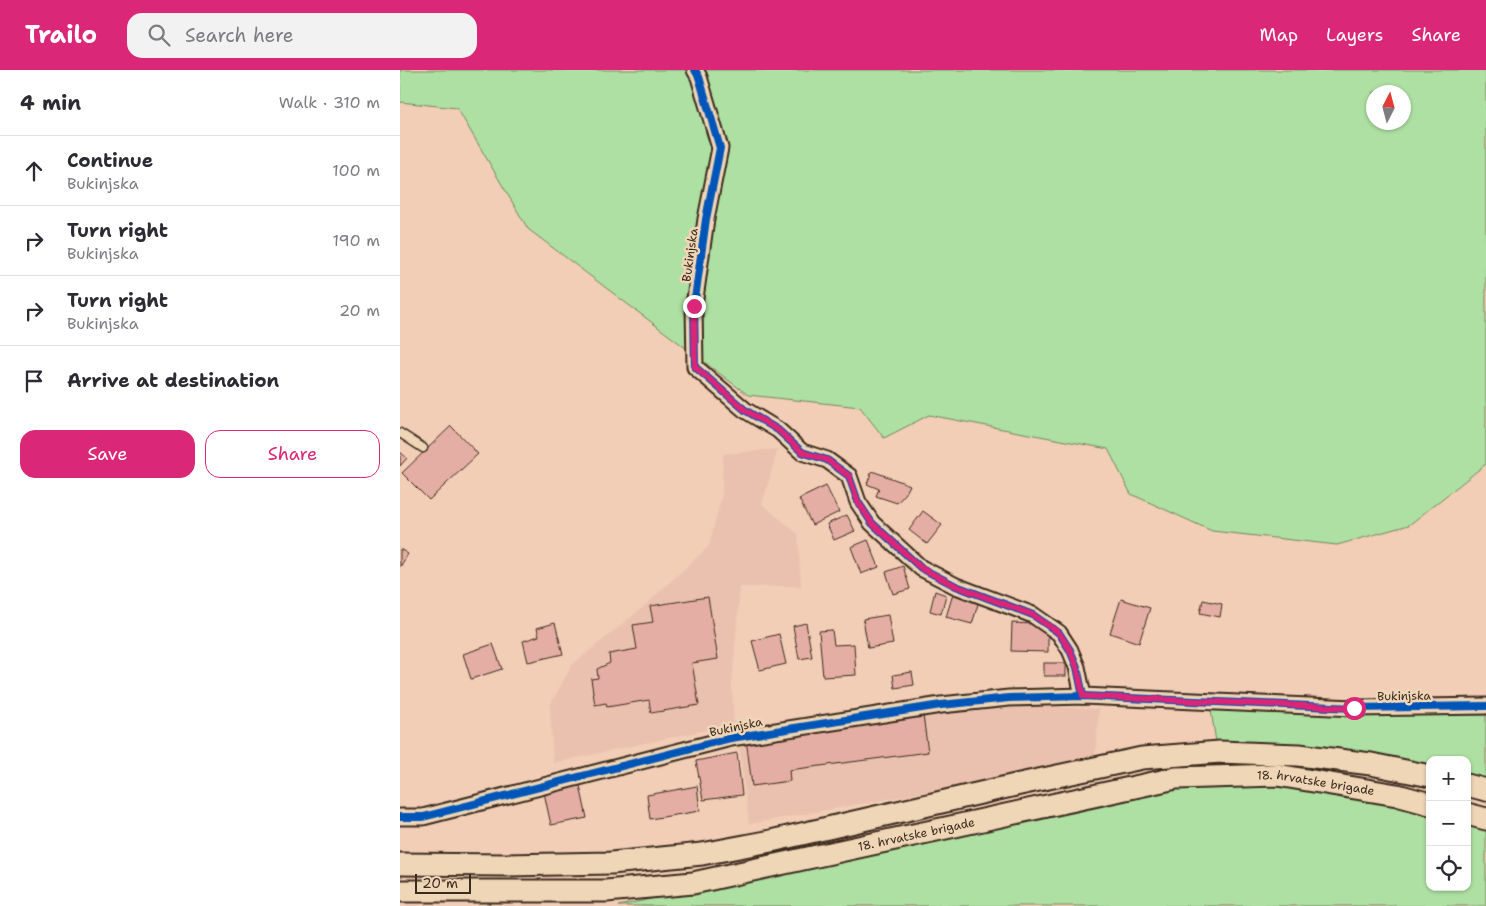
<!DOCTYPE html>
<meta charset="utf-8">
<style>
body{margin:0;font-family:"Shantell Sans",sans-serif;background:#f2f2f3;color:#2b2b33}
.controls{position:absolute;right:15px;bottom:15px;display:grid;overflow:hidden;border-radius:10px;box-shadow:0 1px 4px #0004}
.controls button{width:45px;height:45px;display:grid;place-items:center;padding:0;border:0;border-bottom:1px solid #e1e1e2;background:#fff;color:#2b2b33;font:25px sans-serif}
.compass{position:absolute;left:966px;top:15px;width:45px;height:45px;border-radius:50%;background:#fff;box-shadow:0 1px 4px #0004;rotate:6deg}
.scale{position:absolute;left:15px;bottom:12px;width:56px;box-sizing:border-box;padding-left:5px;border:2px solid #3b2a1e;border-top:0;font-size:14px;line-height:18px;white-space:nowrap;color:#3b2a1e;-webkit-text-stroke:4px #efd6b7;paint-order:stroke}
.stop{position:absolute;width:15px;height:15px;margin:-11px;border:4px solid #db2777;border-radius:50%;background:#fff}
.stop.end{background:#db2777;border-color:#fff;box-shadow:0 1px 5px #0008}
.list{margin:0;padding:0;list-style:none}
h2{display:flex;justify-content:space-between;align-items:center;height:65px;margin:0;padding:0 20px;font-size:21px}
h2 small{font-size:16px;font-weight:400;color:#7c7c81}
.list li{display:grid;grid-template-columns:32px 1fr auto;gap:15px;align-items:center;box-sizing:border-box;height:70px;padding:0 20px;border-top:1px solid #e1e1e2}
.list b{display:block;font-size:19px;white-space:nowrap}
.list p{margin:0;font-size:16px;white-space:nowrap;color:#7c7c81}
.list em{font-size:16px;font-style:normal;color:#7c7c81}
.actions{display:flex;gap:10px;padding:15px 20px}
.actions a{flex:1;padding:11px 0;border:1px solid #db2777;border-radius:15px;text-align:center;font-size:18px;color:#db2777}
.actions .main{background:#db2777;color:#fff}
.icon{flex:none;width:28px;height:28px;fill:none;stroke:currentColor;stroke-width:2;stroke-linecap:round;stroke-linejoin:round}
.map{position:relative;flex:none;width:1086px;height:836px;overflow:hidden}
header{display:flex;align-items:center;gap:30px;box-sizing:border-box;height:70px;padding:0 25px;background:#db2777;color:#fff}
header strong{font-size:24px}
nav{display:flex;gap:28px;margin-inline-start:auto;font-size:18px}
.search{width:350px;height:45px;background:#f2f2f3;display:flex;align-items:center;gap:12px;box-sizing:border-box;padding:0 18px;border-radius:15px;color:#7c7c81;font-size:19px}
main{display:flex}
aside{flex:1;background:#fff}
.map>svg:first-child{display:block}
</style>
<header>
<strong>Trailo</strong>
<div class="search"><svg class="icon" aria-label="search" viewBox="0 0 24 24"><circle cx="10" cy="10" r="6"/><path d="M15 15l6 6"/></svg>Search here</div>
<nav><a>Map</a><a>Layers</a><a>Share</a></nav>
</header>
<main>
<aside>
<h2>4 min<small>Walk · 310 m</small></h2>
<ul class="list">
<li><svg class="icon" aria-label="ahead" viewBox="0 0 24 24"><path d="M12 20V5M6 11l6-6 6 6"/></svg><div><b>Continue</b><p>Bukinjska</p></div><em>100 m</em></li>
<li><svg class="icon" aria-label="right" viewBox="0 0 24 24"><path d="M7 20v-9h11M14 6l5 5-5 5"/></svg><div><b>Turn right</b><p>Bukinjska</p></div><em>190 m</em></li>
<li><svg class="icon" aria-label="right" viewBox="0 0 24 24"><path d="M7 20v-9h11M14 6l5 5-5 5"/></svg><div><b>Turn right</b><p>Bukinjska</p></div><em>20 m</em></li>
<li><svg class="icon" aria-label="arrive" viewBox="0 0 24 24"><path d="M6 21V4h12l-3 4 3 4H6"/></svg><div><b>Arrive at destination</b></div></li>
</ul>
<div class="actions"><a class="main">Save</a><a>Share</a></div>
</aside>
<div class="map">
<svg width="1086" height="836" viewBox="0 0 1086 836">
<rect width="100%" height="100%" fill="#f2ceb6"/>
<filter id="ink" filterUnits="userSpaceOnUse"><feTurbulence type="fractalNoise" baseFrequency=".02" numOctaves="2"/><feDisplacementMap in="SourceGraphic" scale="10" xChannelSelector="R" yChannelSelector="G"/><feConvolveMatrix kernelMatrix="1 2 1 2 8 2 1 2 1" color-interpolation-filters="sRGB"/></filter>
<g filter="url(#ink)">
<!-- built -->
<g fill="#eac1ae">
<path d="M378,379L362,434L398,464L401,516L340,517L332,615L334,654L153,693L150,635L172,595L242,538L309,476L322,424L323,384Z"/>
<path d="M617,635L699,639L695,692L349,754L338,669L527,640Z"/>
</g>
<!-- green -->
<g fill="#ade0a2" stroke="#748560" fill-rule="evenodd">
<path d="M0,0H1086V394L1009,455L937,475L812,461L731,424L708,379L529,345L484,368L460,337L348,325L128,159L57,38L0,32ZM974,22H1004V52H974Z"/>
<path d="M811,640L951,644L1086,645V712L1067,707V690H1030V699L816,672Z"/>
<path d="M869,712L944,723L1030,744V817H1067V754L1086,760V836H218L774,718Z"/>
</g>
<!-- building -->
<g fill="#e5aea5" stroke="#3b2a1e">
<path d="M51,356L78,384L29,430L2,403Z"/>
<path d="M0,382L7,388L0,396Z"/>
<path d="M472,401L510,415L506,423L497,433L476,426L479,419L467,414Z"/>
<path d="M426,416L439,442L412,455L399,429Z"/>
<path d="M523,441L542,455L527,474L509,460Z"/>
<path d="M447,445L455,461L434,470L427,454Z"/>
<path d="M468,470L479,497L461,504L451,477Z"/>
<path d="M0,479L8,484L0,497Z"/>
<path d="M503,496L510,519L493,524L486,502Z"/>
<path d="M535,521L546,525L541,544L530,541Z"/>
<path d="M553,524L579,531L572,554L546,547Z"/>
<path d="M308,527L318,589L292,593L299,635L251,643L249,630L207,637L206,633L195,635L191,609L198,608L197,599L210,593L209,584L237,579L233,555L253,552L250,536Z"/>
<path d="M721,529L750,538L739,573L710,563Z"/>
<path d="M803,530L822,534L820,547L800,543Z"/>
<path d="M488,545L493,574L468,578L463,549Z"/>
<path d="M155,553L163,584L128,592L123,571L139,566L137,558Z"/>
<path d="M406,553L412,587L399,589L393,556Z"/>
<path d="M612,553L634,554L648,562V582L611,581Z"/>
<path d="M432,560L434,575L454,574L456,605L423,607L419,561Z"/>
<path d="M379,564L386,594L360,600L352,571Z"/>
<path d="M93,574L102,599L71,609L63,584Z"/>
<rect x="644" y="593" width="22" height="13"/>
<path d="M512,602L514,615L495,618L493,605Z"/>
<path d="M523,645L528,682L389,700L390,711L352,716L346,668Z"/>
<path d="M337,683L342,725L303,730L296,691Z"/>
<path d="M179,711L187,748L151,755L143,718Z"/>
<path d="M297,716L300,741L250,749L247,725Z"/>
</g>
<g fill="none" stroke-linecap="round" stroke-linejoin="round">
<!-- service casing -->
<g stroke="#3b2a1e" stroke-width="11">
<path id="service" d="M0,363L23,378"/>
</g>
<!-- minor casing -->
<g stroke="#3b2a1e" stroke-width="19">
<g id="minor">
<path d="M295,0L299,7L320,78L306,149L294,236L295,297L345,340L378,360L402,382L427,390L449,406L458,432L472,453L521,498L556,516L633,545L659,563L670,580L677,597L683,626"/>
<path d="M0,747H23L331,668L541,635L609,628L683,626L954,638L1086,636"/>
</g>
</g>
<!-- secondary casing -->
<g stroke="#3b2a1e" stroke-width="25">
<g id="secondary">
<path d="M1067,715L1086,720"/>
<path d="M1067,744L1086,749"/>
<path d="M0,794L106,795L211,793L302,784L371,771L620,714L742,688L820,682L899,685L971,694L1030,706"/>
<path id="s1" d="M0,821H206L293,813L776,708L877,705L997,725L1030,734"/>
</g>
</g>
<!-- service -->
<use href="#service" stroke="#efd6b7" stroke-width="8"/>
<!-- minor -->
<use href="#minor" stroke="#efd6b7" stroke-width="15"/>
<!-- secondary -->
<use href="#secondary" stroke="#efd6b7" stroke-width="21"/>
<!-- cycleway casing -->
<g stroke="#efd6b7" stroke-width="11">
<g id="cycleway">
<path d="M295,0L299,7L320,78L306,149L294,236L295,297L345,340L378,360L402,382L427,390L449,406L458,432L472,453L521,498L556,516L633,545L659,563L670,580L677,597L683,626"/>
<path d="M0,747H23L331,668L541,635L609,628L683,626L954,638L1086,636"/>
</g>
</g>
<!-- cycleway -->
<use href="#cycleway" stroke="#0057b8" stroke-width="8"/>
</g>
</g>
<g fill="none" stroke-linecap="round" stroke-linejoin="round" filter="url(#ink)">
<!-- route -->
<path stroke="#db2777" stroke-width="6" d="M294,236L295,297L345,340L378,360L402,382L427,390L449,406L458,432L472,453L521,498L556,516L633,545L659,563L670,580L677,597L683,626L954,638"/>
</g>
<g text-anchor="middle" stroke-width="5" stroke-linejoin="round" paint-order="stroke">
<!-- street labels -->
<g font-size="12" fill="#3b2a1e" stroke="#efd6b7">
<text transform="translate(290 185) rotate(-82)" y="4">Bukinjska</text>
<text transform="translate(1004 626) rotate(-1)" y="4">Bukinjska</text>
<text transform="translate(336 657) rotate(-12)" y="4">Bukinjska</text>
<text dy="4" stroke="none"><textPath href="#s1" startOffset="928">18. hrvatske brigade</textPath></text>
<text dy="4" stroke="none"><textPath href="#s1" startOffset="522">18. hrvatske brigade</textPath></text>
</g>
</g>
</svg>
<div class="controls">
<button>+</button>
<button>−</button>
<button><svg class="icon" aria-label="locate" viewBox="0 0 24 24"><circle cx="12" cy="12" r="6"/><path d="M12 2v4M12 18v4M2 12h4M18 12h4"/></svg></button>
</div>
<svg class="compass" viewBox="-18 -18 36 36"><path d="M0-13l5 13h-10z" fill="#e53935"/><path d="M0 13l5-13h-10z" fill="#7c7c81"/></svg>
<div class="scale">20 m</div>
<div class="stop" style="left:954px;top:638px"></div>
<div class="stop end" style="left:294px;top:236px"></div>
</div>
</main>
